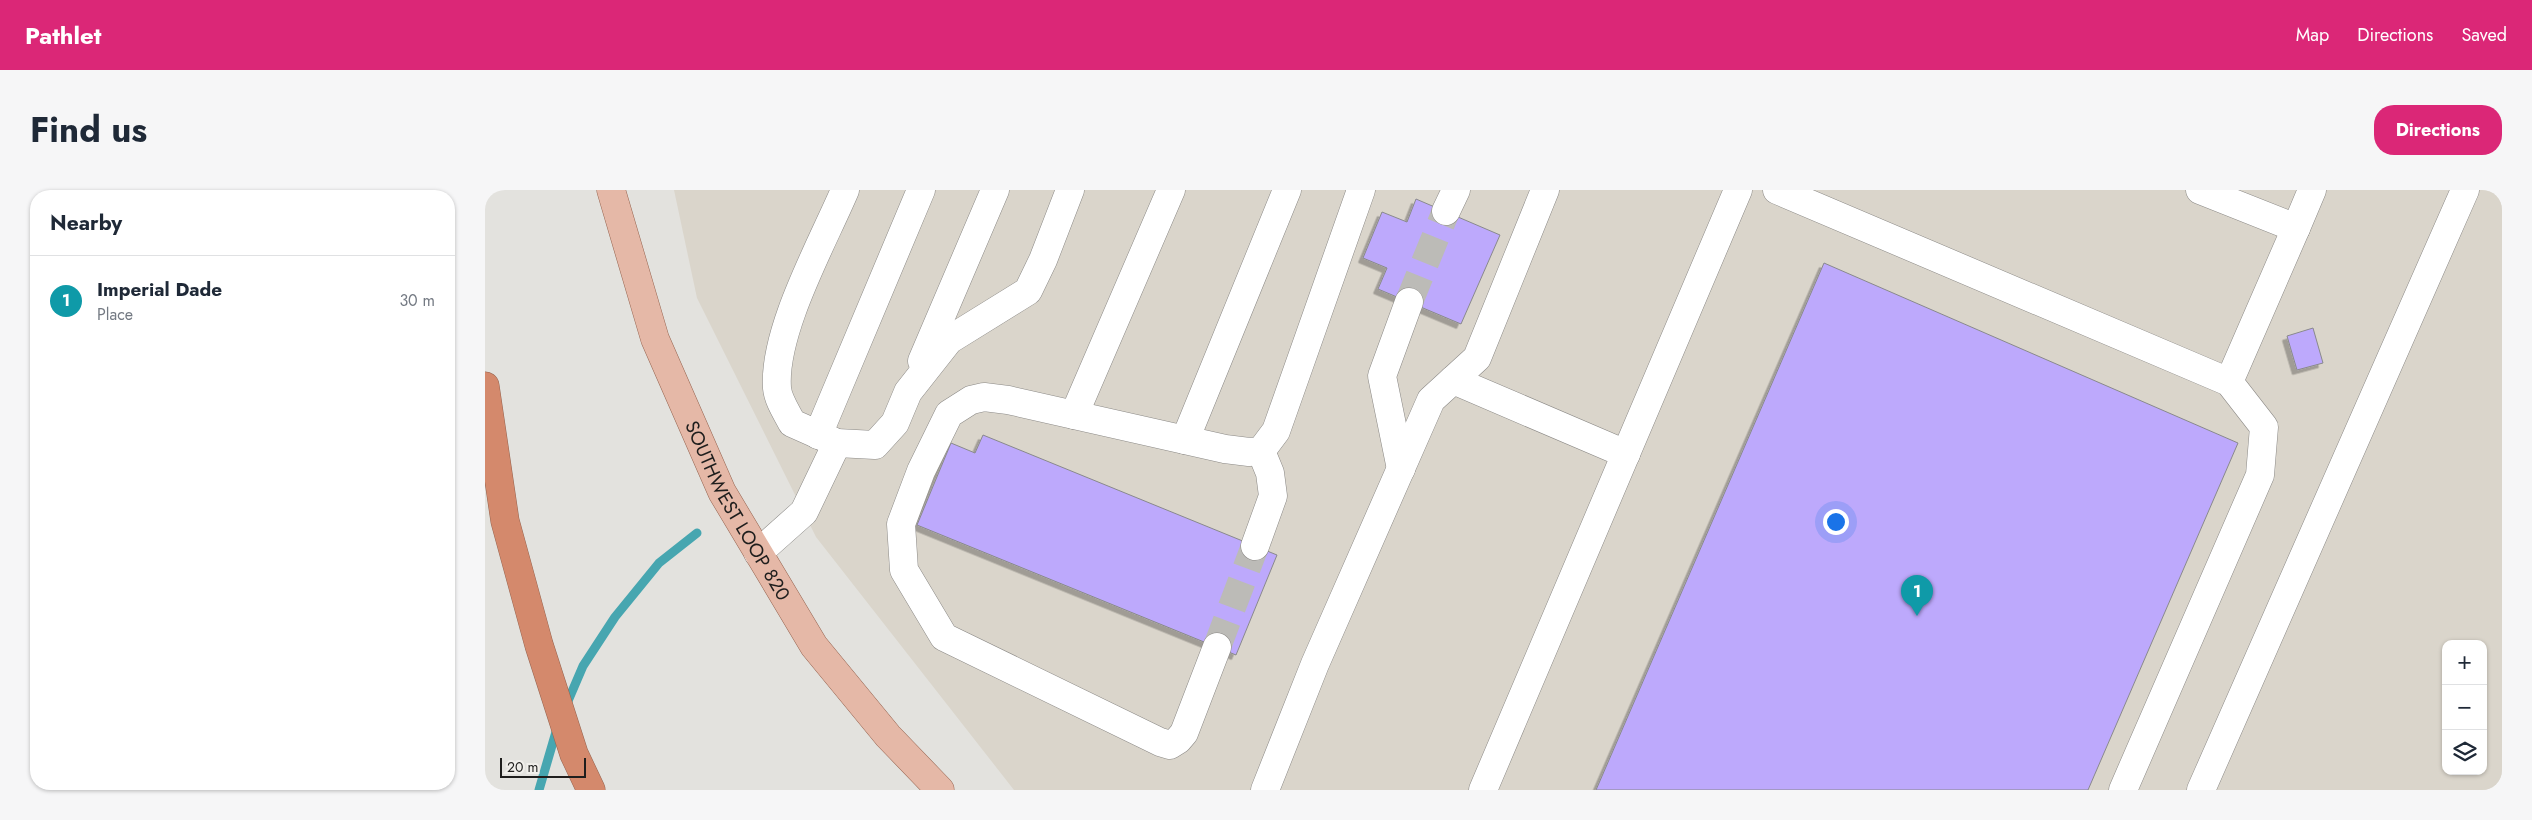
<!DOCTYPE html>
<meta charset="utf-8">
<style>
body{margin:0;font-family:Jost,sans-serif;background:#f6f6f7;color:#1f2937}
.controls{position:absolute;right:15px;bottom:15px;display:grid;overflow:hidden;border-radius:10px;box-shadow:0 1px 4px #0004}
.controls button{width:45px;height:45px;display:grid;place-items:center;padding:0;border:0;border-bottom:1px solid #e0e1e3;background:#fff;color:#1f2937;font:25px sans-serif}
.scale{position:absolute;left:15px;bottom:12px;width:86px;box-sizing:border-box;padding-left:5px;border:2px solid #1f1e1d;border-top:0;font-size:14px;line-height:18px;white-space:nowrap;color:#1f1e1d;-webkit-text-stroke:4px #f1efeb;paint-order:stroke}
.you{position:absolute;left:1350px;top:331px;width:18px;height:18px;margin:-12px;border:4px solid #fff;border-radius:50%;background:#1a73e8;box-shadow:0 0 0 8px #1a73e833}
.badge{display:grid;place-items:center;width:32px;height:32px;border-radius:50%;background:#db2777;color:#fff;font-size:16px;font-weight:700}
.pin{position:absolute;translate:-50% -41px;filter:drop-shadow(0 1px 2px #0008)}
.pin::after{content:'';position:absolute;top:26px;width:18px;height:15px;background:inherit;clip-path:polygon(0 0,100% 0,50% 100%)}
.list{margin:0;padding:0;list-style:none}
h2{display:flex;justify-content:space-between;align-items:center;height:65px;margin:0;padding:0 20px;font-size:21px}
h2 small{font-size:16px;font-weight:400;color:#747a83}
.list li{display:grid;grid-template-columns:32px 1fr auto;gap:15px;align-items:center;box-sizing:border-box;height:90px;padding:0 20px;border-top:1px solid #e0e1e3}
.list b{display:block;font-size:19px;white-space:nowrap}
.list p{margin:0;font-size:16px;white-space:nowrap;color:#747a83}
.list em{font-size:16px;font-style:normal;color:#747a83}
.icon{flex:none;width:28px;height:28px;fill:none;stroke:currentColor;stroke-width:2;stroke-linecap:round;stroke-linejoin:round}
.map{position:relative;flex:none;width:2017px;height:600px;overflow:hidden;border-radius:20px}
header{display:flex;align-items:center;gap:30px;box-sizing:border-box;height:70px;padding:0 25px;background:#db2777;color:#fff}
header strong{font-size:24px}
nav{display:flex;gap:28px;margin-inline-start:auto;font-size:18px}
.intro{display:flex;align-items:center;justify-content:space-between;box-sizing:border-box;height:120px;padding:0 30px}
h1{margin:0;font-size:35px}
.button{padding:12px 22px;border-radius:20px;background:#db2777;color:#fff;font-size:18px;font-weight:700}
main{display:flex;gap:30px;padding:0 30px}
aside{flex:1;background:#fff;border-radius:20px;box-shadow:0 1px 4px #0004}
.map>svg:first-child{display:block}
</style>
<header>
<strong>Pathlet</strong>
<nav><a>Map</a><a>Directions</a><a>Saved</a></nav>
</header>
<div class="intro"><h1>Find us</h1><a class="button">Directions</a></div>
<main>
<aside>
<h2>Nearby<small></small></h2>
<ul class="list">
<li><span class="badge" style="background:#0f9aa8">1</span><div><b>Imperial Dade</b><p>Place</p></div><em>30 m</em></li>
</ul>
</aside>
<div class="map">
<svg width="2017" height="600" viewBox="0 0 2017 600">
<defs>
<filter id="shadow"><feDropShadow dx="-4.5" dy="4.5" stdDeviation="0" flood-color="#0004"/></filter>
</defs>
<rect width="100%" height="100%" fill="#e3e2de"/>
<!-- built -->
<path fill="#dad5cb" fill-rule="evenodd" d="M189,0H2017V600H529L331,347L212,108ZM1961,454H1998V581H1961Z"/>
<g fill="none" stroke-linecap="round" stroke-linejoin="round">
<!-- stream -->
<g stroke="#47a6b0" stroke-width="9">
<path d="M80,518L98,476L130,427L174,373L212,343"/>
<path d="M54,600L73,535"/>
</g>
</g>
<!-- building -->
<g fill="#bda9fc" stroke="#89898c" filter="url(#shadow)">
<path d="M931,9L1015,45L976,134L893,99L902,78L878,68L897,22L922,32Z"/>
<path d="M1339,73L1753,253L1603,600H1111Z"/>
<path d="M1828,138L1838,173L1812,180L1802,146Z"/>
<path d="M498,245L792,365L751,465L432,335L466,253L490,263Z"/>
</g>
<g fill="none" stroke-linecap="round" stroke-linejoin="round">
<!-- minor-tunnel -->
<g stroke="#bcbbb7" stroke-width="28" stroke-dasharray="28 14" stroke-linecap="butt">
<path d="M924,112L961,21"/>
<path d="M732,457L770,356"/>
</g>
<!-- minor casing -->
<g stroke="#8b8986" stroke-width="29">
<g id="minor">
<path d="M360,0C337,54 288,141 292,198C293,210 302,223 307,233L352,253L390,255L410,233L423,202L464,150L543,101L558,70L585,0"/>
<path d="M1292,0L1744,192L1779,237L1775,285L1638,600"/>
<path d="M1715,0L1811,38L1827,0"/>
<path d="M961,21L971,0"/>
<path d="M437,171L510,0"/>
<path d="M968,190L1141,264"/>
<path d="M1744,192L1811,38"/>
<path d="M589,225L686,0"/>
<path d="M333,245L436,0"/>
<path d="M700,250L802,0"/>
<path d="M916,279L897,186L924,112"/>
<path d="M770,356L788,306L785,283L776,261"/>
<path d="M273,363L319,322L352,253"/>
<path d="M732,457L699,543L693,550L685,555L675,552L459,447L419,380L416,334L436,281L464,224L486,210L499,207L523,210L740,259L764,262L776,261L791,241L876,0"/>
<path d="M780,600L830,474L946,210L992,168L1060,0"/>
<path d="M998,600L1253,0"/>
<path d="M1716,600L1980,0"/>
</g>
</g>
<!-- major casing -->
<g stroke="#956450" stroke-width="29">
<g id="major">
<path id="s1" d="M126,0L170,149L237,302L329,456L403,546L455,600"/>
</g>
</g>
<!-- highway casing -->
<g stroke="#956450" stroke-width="29">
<path id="highway" d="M0,196L20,331L54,455L89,564L106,600"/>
</g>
<!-- minor -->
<use href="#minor" stroke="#fff" stroke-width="28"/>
<!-- major -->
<use href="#major" stroke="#e5b8a7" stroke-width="28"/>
<!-- highway -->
<use href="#highway" stroke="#d4896c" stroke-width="28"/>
</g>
<g text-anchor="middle" stroke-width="4" stroke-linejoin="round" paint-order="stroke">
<!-- street labels -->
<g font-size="19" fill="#1f1e1d" stroke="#f1efeb">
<text dy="7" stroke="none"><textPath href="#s1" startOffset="346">SOUTHWEST LOOP 820</textPath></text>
</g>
</g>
</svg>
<div class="controls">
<button>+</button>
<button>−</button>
<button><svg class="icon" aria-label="layers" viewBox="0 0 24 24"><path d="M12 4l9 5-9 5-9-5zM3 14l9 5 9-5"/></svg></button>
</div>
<div class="scale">20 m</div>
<div class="you"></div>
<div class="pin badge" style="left:1432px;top:426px;background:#0f9aa8">1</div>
</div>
</main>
